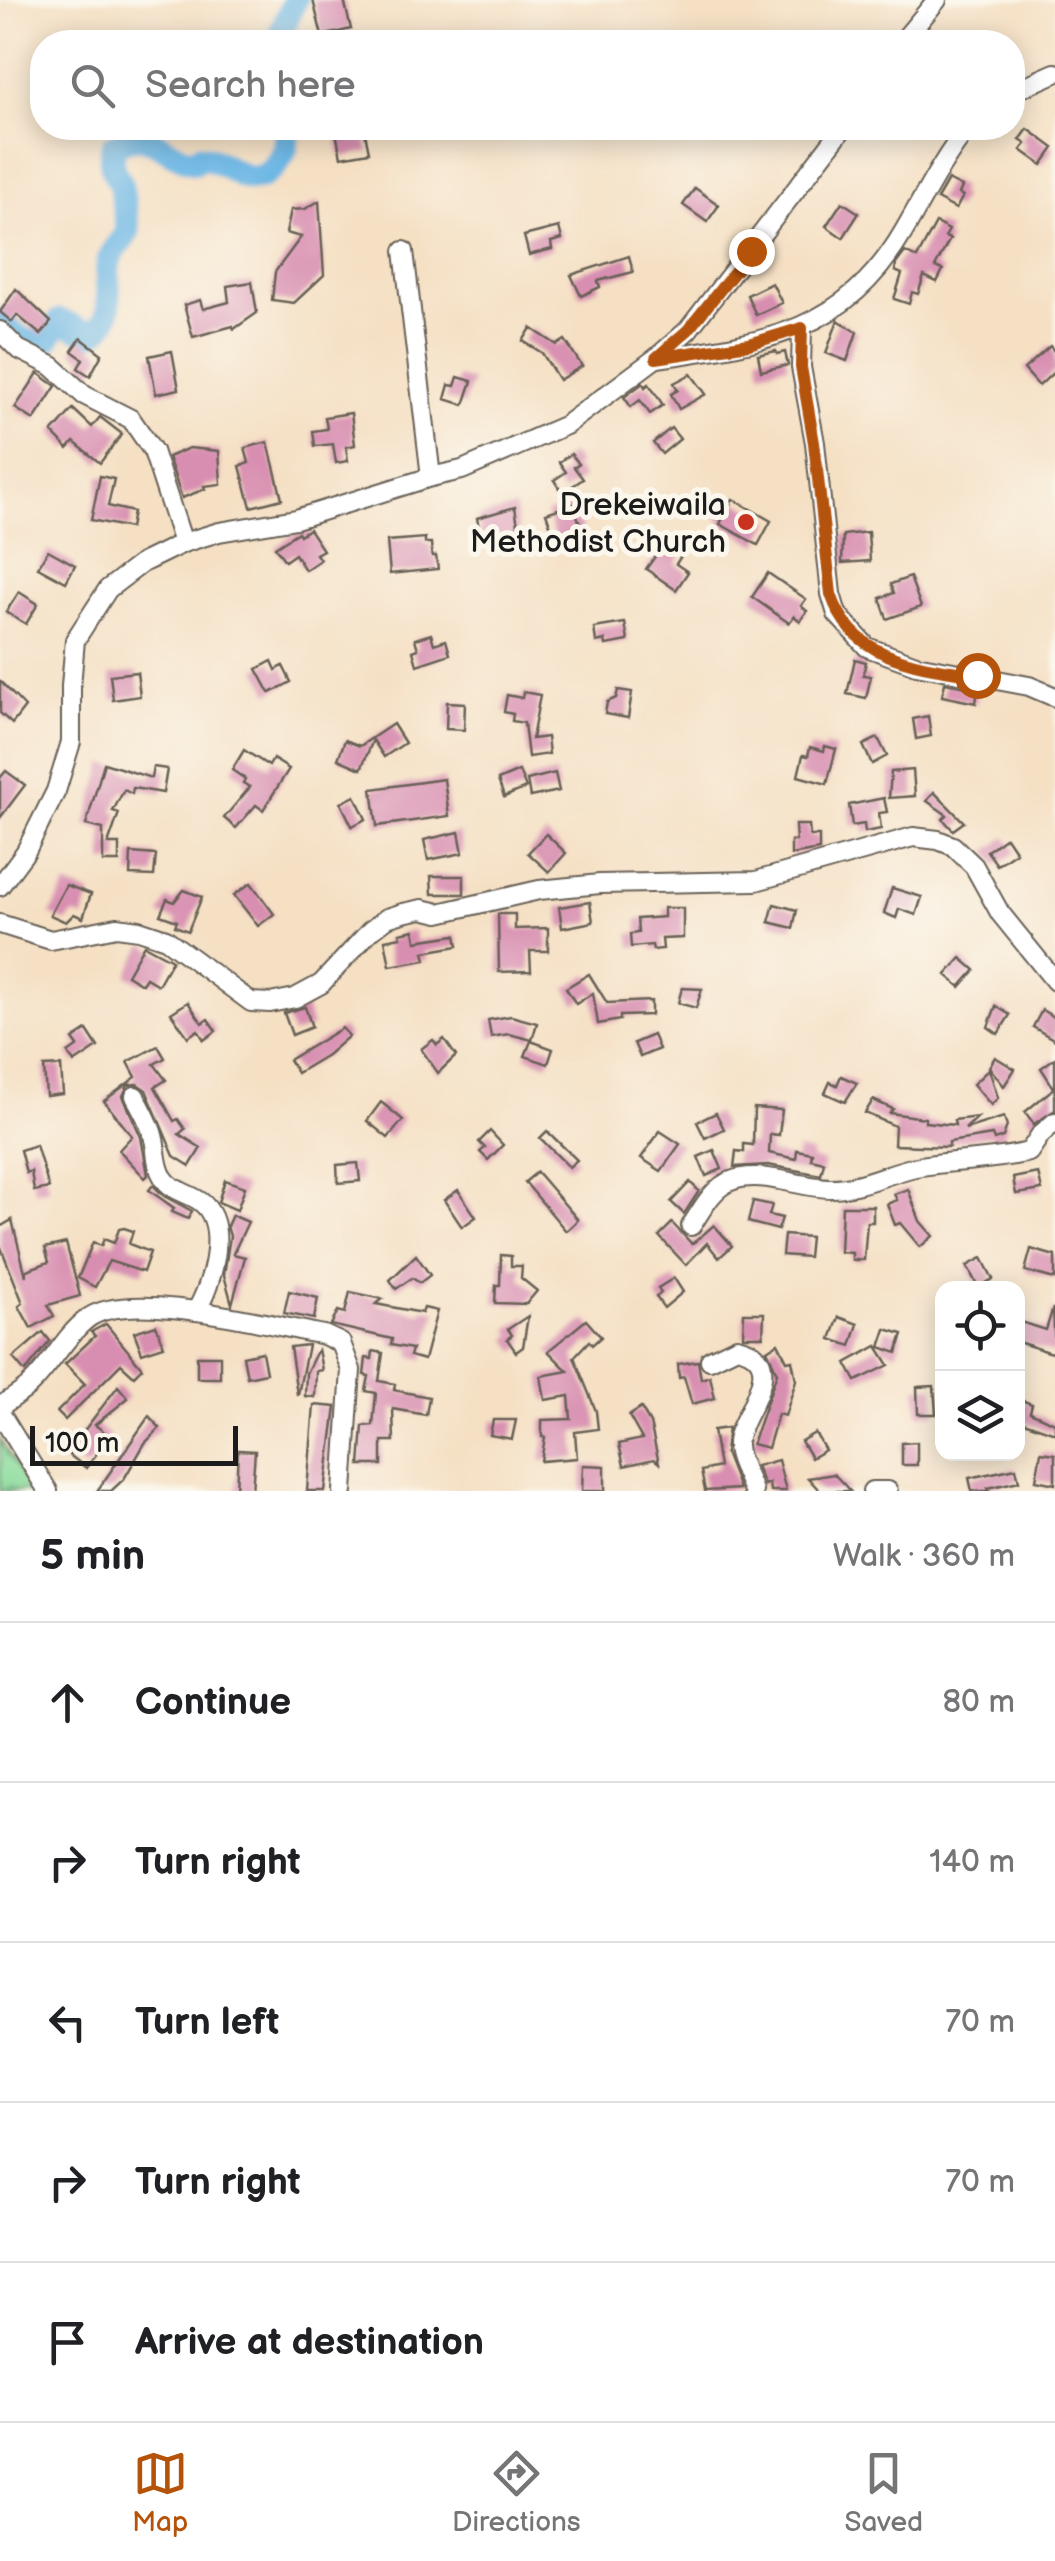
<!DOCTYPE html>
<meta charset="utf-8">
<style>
body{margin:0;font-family:"Balsamiq Sans",sans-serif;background:#f2f2f2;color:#202124}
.controls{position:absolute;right:30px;bottom:30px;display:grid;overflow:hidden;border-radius:20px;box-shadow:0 5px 25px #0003}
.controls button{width:90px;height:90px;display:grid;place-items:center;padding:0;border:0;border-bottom:2px solid #e0e0e0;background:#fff;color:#202124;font:50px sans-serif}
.scale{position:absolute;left:30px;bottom:25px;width:208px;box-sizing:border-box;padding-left:10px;border:5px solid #1c1c1c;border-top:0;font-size:28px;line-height:35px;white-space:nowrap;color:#1c1c1c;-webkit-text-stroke:8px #fbf7ec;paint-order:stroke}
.stop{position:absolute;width:30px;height:30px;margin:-22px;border:8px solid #b45309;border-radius:50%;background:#fff}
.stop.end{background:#b45309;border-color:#fff;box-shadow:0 2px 10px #0008}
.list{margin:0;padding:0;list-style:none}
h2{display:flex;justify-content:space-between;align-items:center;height:130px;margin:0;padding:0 40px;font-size:42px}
h2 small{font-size:32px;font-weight:400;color:#757577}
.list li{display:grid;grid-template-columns:65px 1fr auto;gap:30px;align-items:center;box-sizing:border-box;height:160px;padding:0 40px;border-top:2px solid #e0e0e0}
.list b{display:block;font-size:38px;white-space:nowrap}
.list em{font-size:32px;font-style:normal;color:#757577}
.icon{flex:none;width:55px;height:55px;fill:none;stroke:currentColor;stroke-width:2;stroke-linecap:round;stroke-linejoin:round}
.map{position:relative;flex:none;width:1055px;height:1491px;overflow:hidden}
.search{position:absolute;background:#fff;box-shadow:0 5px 25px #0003;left:30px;right:30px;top:30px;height:110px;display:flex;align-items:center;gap:25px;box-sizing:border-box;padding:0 35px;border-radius:40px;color:#757577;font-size:38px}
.sheet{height:930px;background:#fff}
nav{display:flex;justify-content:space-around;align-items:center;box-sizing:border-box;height:140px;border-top:2px solid #e0e0e0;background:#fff;font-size:28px;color:#757577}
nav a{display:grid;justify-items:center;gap:5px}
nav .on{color:#b45309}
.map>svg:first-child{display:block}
</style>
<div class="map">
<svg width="1055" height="1491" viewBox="0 0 1055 1491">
<defs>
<pattern id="cemetery-stones" width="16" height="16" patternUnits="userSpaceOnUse" patternTransform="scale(2.5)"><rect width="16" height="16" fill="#89db9b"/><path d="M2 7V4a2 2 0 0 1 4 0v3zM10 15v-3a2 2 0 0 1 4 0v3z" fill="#76bb85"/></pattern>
</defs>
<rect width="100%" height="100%" fill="#fbf7ec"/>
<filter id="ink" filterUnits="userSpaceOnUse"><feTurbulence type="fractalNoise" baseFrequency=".01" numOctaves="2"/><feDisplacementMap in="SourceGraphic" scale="20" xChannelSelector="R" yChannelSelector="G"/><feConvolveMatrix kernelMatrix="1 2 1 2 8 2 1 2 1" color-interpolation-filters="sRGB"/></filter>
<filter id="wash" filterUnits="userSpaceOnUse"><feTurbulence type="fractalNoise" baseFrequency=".0048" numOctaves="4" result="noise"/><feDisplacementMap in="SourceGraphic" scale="40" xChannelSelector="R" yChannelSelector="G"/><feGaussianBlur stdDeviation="2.25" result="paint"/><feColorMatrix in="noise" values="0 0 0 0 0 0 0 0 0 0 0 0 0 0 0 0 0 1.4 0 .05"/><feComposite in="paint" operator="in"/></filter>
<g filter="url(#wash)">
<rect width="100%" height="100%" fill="#f5e0c4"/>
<!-- cemetery -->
<path fill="url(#cemetery-stones)" stroke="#527c5c" stroke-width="2.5" d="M0,1439L31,1491H0Z"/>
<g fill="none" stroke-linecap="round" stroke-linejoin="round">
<!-- river -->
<g stroke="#6db7e5" stroke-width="25">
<path d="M277,42L295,0"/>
<path d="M0,321C14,334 28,349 47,340L60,321L90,334C123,318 100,285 110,258C115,247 124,241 128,230L120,181C111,172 110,159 113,147C147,123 162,154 195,162L200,156C232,161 251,201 280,159C287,149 288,138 285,128"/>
</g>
</g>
<g id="blocks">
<!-- building -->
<g fill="#d88eb1">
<path d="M313,0H344L351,29L322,36Z"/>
<path d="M335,128H364L369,152L341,157Z"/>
<path d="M1028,129L1054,148L1042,165L1021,150L1026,144L1020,140Z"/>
<path d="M948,180L962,187L959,194L963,196L956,209L937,199Z"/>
<path d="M695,188L719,205L707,222L683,205Z"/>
<path d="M319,201L324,275L294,303L272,300L275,272L301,237L286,233L291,210L305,209Z"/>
<path d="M842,202L859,213L843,238L826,226Z"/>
<path d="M936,223L949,230L945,237L950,239L935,267L943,270L937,282L924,276L918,294L912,292L909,304L894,299L902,274L895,271L896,264L905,252L917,258Z"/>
<path d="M559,227L562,239L551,242L552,249L529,255L524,236Z"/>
<path d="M629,256L633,272L598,281L600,287L581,296L571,275Z"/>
<path d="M252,282L257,313L234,329L233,326L193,337L184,305L200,300L203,309L229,302L227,286Z"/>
<path d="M772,283L782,303L756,315L747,295Z"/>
<path d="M16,289L51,322L41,335L17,315L12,322L0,312Z"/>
<path d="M838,320L857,332L847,361L826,353Z"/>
<path d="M531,328L557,345L565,340L582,366L559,380L542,353L523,341Z"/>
<path d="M81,338L102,354L90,376L78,368L83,359L72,351Z"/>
<path d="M1050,346L1055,352V371L1039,386L1024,369Z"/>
<path d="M172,351L179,389L156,394L149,356Z"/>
<path d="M776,351L777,354L785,352L788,365L761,371L758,355Z"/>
<path d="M38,373L56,386L34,420L15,408Z"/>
<path d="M691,374L706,394L679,409L671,394L678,390L674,383Z"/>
<path d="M458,377L472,381L464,405L445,399L449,385L455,386Z"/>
<path d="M643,383L645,387L649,384L663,405L650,414L640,400L631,407L624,397Z"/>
<path d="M73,409L92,427L100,417L122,434L100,463L74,442L68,449L52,433Z"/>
<path d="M351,413L355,445L346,447L348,461L336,463L333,444L315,446L313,431L327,429L325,417Z"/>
<path d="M671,428L680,439L662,454L653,443Z"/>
<path d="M268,442L282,499L251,507L240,466L249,463L245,448Z"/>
<path d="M189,448L219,451L221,484L204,486L205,489L182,498L168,457Z"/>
<path d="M571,454L579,464L574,467L583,479L562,493L554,480L566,472L559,462Z"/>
<path d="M100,476L114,479L108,506L133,512L130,528L91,520Z"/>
<path d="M718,499L730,505L733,499L771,521L758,545L720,524L722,520L711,513Z"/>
<path d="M573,504L583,532L556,542L546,513Z"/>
<path d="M515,507L520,537L490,543L489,537L481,538L477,518Z"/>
<path d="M309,529L323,550L316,554L320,560L305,570L295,554L285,561L275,547L298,532L300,535Z"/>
<path d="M868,532L870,561L842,563L843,535Z"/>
<path d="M425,538V543H431L432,556H436L438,569L390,574L387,541Z"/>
<path d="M668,547L681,556L676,564L688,572L676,590L646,569L659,551L663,554Z"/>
<path d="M48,550L75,565L66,582L38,567Z"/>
<path d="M768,573L806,599L801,606L807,611L800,621L794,616L789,623L752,597Z"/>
<path d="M910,577L921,607L887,619L880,598L894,593L891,584Z"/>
<path d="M19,592L38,604L26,624L6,612Z"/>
<path d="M625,623L628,641L606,645L605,640L596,642L594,628Z"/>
<path d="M431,634L434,644L446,640L450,654L417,665L413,651L418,649L415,639Z"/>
<path d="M855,659L866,662L863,675L871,676L866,698L847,694Z"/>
<path d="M272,661L276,670L283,666L291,682L270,693L257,669Z"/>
<path d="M137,672L140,696L113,700L110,675Z"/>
<path d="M0,681L25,707L12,724L0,713Z"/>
<path d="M945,683L978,689L976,703L942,696Z"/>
<path d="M618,690L632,692L628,718L605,714L607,702L616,698Z"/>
<path d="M523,692L540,695L532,739L547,737L549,754L528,757L524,723L512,721L513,714L504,712L507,695L522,698Z"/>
<path d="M447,702L465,703L464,730L446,729Z"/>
<path d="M928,716L931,736L916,739L913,719Z"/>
<path d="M393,724L405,743L384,757L373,740L361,769L338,759L345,740L360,746Z"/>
<path d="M878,738L887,756L872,764L863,745Z"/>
<path d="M825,746L836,749L827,784L798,776L803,755L808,756L810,747L824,751Z"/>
<path d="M244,750L269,766L273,759L289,769L263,810L256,805L236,828L224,818L250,787L243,783L245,779L232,770Z"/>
<path d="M104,763L151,778L153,767L167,769L163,793L133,788L132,794L124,790L113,811L119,813L108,844H119V862H103V829L86,825Z"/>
<path d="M913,770L915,796L889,798L891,772Z"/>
<path d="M6,771L25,785L0,818V778Z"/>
<path d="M519,771L526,788L504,797L498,780Z"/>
<path d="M555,773L559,791L530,797L527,780Z"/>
<path d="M444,779L449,816L377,826L372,789Z"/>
<path d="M934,792L964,822L953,830L943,819L947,815L927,801Z"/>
<path d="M355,796L366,819L352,826L341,803Z"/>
<path d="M884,798L887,812L879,813L881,829L865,832L864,824L852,826L849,805Z"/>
<path d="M795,825H809L810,836H819V850L791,855V841H796Z"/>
<path d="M459,832L463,853L428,860L424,840Z"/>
<path d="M546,834L566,853L549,872L528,853Z"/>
<path d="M1006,837L1016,852L997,865L987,851Z"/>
<path d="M131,853L156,855L154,876L130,875Z"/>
<path d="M431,876H464V894H432Z"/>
<path d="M251,883L274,914L258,926L234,895Z"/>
<path d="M66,885L91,894L83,918L74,914L66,922L50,915Z"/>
<path d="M892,888L922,897L916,915L899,909L896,918L884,913Z"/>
<path d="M184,890L202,897L188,931L175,926L177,921L160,915L167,899L174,902Z"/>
<path d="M590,902L593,922L562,928L559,907Z"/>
<path d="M774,904L797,910L793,928L769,922Z"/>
<path d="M664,908H683V938L662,939L663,949L653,950L652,945L631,947L630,934L638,933L637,919L664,917Z"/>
<path d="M498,914H515V929L548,928V951H530L531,971L499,972Z"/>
<path d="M414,930L416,941L456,935L458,946L424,952L426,960L390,966L385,940L401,937L400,933Z"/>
<path d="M144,945L172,960L158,985L146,978L142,984L127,975Z"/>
<path d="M961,958L975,970L960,987L946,975Z"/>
<path d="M589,974L607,1003L651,1001V1015L620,1016V1020L598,1024L593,993L576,1004L566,988Z"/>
<path d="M682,988L702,989L696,1008L678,1003Z"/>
<path d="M188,1002L202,1023L208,1019L216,1031L204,1040L198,1030L188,1037L171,1013Z"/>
<path d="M996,1006L1010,1015L998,1034L988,1027Z"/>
<path d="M305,1007L312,1027L292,1035L284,1013Z"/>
<path d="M1042,1010L1055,1018V1040L1033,1027Z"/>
<path d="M511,1016L537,1023L532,1040L509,1034L491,1037L488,1020Z"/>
<path d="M342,1028L349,1036L327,1055L297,1073L289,1060Z"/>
<path d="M87,1030L98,1047L74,1063L68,1053L78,1046L73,1039Z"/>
<path d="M653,1035L659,1049L640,1057L634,1043Z"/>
<path d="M444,1039L456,1056L438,1073L421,1049L433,1040L437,1045Z"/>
<path d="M531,1041L553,1049L548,1064L525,1056Z"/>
<path d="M158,1046L165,1058L154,1064L166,1080L155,1087L174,1121L178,1119L185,1129L179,1134L201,1148L190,1166L174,1156L146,1090L137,1084L128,1085L123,1096L141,1137L148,1175L145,1178L119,1150L132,1136L104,1101L136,1077L128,1062Z"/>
<path d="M995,1057L1015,1069L1004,1086L989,1067Z"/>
<path d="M1055,1058V1110L1034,1124L1025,1112L1054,1088L1041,1068Z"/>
<path d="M61,1066L63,1094L46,1096L44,1067Z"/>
<path d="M989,1069L998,1098L991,1105L973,1084Z"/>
<path d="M841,1076L857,1083L845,1102L825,1093L830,1082L837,1085Z"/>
<path d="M873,1100L893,1109L890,1113L925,1118V1122L955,1125L954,1120L978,1117L965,1129L1004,1117L1007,1126L1003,1137L994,1140L992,1135L949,1142V1147L894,1145L895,1126L865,1113Z"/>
<path d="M381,1102L403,1120L388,1138L367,1121Z"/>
<path d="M754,1108L782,1110L779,1135L770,1134L769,1153L796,1159L797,1150L812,1153L811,1159L824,1162L821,1175L768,1165L734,1167L736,1151L744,1152V1144L753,1145Z"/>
<path d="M716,1113L724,1129L705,1138L697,1122Z"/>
<path d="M490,1131L503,1145L488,1160L480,1152L485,1148L479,1142Z"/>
<path d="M547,1131L577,1160L569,1167L540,1138Z"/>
<path d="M660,1131L680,1144L661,1171L641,1158Z"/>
<path d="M36,1145L49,1188L34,1191L31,1171L26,1173L20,1150Z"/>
<path d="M714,1150L722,1169L706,1176L698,1157Z"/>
<path d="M358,1163L360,1181L338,1183L337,1165Z"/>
<path d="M537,1172L578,1220L566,1231L525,1182Z"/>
<path d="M1038,1173L1042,1190L1016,1194L1013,1178Z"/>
<path d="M225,1180L245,1187L237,1210L218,1202Z"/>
<path d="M690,1182L699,1191L684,1214L671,1202Z"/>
<path d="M153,1185L164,1196L192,1211L188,1219L172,1212L174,1208L149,1190Z"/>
<path d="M908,1189L920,1221L933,1236L920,1247L900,1223L895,1225L887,1204L897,1200L894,1194Z"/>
<path d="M458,1190L476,1217L462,1227L444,1200Z"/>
<path d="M753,1201L772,1205L769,1215L782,1218L778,1230L748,1222Z"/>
<path d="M842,1206H873V1222H867L864,1260H852V1253L840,1252Z"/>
<path d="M232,1215L248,1222L233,1254L245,1257L232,1304L224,1275L230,1236L227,1226Z"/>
<path d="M12,1220L26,1276L27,1270L49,1262L45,1248L66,1243L80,1296L48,1305L54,1316L31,1328L19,1306L23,1303L0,1245V1227Z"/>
<path d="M672,1223L692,1244L714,1225L732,1246L719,1258L707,1243L686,1265L659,1236Z"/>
<path d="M124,1228L133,1231L129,1244L150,1252L143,1272L109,1261L95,1287L78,1278L93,1242L101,1246L104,1239L114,1243L119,1229Z"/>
<path d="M784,1235L810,1237L808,1257L782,1255Z"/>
<path d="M1031,1249L1055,1256V1279L1025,1271Z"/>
<path d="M416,1255L430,1275L420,1283L412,1278L396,1289L390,1280Z"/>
<path d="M501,1255L511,1256V1266H522L521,1278L537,1291L526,1304L495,1303L496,1285H500Z"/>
<path d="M982,1258L993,1279L978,1287L967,1266Z"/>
<path d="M674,1278L683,1292L664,1308L656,1297L661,1293L658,1288Z"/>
<path d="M289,1291L318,1298L314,1319L284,1313Z"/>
<path d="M350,1292L383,1299L376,1304L422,1313L424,1308L437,1311L424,1360L410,1356L412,1349L391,1345L392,1339L331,1325L338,1311L345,1313Z"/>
<path d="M1053,1308L1055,1354L1018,1342V1321L1046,1330Z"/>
<path d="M744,1313H764L763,1336H743Z"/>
<path d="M528,1316L523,1347L516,1352L507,1339L512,1335L508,1329Z"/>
<path d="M839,1317L858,1324L851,1346L831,1339Z"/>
<path d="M586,1320L601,1337L592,1345L589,1341L574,1357L596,1411L598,1429L575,1432L577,1458L541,1461L545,1437H542V1420L571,1419L569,1396L545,1400L541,1376L568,1371L548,1351Z"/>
<path d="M106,1324L142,1368L134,1376L121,1364L65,1420L57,1412L85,1384L65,1364L95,1336L91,1332Z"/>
<path d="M156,1325L164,1346L142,1353L134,1332Z"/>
<path d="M886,1329L903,1334L897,1353L880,1347Z"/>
<path d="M43,1332L50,1341L25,1372L13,1358Z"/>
<path d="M778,1343L787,1361L792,1360L796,1380L785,1416L778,1414L768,1448L752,1444L777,1373L767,1350Z"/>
<path d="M308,1345L298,1394H297L290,1347Z"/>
<path d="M877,1346L889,1365L856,1381L846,1363Z"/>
<path d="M318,1349L322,1370L316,1371L315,1397L305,1396L306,1373Z"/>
<path d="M373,1351L383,1353L379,1381L395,1384L394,1390L429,1397L426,1415L393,1409L394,1441H382V1465H360L363,1426L373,1425L376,1393L366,1391L369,1376L364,1375L366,1358L372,1359Z"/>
<path d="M262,1352L266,1373L247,1377L243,1356Z"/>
<rect x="197" y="1356" width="23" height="22"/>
<path d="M698,1361L701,1379L710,1376L715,1398L692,1404L684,1377L679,1378L678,1364Z"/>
<path d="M118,1386L128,1398L95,1425L110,1436L86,1468L67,1453Z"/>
<path d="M934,1386L936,1414H918L917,1387Z"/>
<path d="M1021,1400L1032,1404L1030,1412L1055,1423V1433L1018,1420Z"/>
<path d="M314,1405L336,1407L325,1491H307Z"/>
<path d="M641,1408L650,1423L659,1463L654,1459L624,1466L619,1444L642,1439L629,1416Z"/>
<path d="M149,1416L160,1428L145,1443L124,1479L111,1491H97Z"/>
<path d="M493,1420H516L512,1439L490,1435Z"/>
<path d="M728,1428L725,1453L739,1489L705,1491L701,1471L719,1467L713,1430Z"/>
<path d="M815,1433L825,1450L811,1458L801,1441Z"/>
<path d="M917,1442V1465H902V1443Z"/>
<path d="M238,1450L255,1451L252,1491H236Z"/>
<path d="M1041,1452L1055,1454V1484L1036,1480Z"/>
<path d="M778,1460L786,1491H770L769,1483L764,1485L756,1466Z"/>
<path d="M583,1465L605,1466V1491H582Z"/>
<path d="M1016,1468L1019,1481L988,1488L989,1491H972L969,1478Z"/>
<path d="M834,1474L850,1491H820L808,1478Z"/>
</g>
</g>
</g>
<g filter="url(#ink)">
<use href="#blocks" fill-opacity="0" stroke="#686157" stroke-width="2.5"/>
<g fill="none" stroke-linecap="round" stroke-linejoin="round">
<!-- minor casing -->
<g stroke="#686157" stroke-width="22">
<g id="minor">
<path d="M902,42L937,0"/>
<path d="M1012,92L1055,73"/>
<path d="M404,251L431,477"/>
<path d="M802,328L801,367L815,443L831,594L837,614L867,647L916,665L1029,686L1055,697"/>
<path d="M0,331L18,349L52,366L84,395L131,419L153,451L183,543"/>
<path d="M657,358C763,343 845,333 904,231C925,195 942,160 968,128"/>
<path d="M0,886L26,851L56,791L71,742V686L75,640L108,589L142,563L183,543L219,532L296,519L431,477L462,470L566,425L656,358L688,330L843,128"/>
<path d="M0,924L51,940L117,927L139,930L166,939L251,1002L270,1003L295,998L321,984L370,931L387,918L403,913L422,909L439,913L539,890L600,884L756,881L913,837L938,840L953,846L974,866L1000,913L1055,981"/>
<path d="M135,1096C142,1110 151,1124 154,1139C157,1152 156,1166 163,1177C172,1192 188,1192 201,1202C230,1225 212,1285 196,1311"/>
<path d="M691,1226C702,1210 712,1188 731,1181C761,1169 799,1188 831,1188C863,1188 890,1171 921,1166C957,1160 993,1161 1029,1152L1041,1134L1055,1122"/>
<path d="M710,1360L737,1347C795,1360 735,1420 737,1445C737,1458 748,1477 753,1491"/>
<path d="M0,1407C10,1399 22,1393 31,1384C52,1364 65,1336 87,1319C127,1287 273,1326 324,1335L341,1343L351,1370L343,1491"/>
<path d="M0,1413L48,1491"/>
<path d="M872,1491H888"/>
</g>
</g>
<!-- minor -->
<use href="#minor" stroke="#fff" stroke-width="18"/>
</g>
</g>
<g fill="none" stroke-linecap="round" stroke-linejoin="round" filter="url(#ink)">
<!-- route -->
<path stroke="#b45309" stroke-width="12" d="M751,251L688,330L656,358L749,344L802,328L801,367L814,443L831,594C852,660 917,666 977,675"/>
</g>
<!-- markers -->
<circle fill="#c8321e" stroke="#fbf7ec" stroke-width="4" cx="746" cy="522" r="10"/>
<g text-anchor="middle" stroke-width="10" stroke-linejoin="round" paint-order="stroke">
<!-- poi labels -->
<g font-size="32" fill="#1c1c1c" stroke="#fbf7ec" text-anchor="end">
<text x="726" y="515">Drekeiwaila<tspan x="726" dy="37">Methodist Church</tspan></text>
</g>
</g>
</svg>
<div class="controls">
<button><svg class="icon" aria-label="locate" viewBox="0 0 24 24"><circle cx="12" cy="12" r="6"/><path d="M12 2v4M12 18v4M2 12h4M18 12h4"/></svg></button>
<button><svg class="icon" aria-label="layers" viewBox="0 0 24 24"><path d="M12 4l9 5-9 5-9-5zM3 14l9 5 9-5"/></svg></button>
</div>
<div class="scale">100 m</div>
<div class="stop" style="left:977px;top:675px"></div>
<div class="stop end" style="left:751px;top:251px"></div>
<div class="search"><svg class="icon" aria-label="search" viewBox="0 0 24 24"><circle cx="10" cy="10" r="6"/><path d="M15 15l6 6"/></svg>Search here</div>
</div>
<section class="sheet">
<h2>5 min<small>Walk · 360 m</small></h2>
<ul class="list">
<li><svg class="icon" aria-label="ahead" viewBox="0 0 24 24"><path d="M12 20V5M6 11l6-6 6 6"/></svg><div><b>Continue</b></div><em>80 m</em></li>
<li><svg class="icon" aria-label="right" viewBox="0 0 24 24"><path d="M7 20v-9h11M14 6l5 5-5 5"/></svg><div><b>Turn right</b></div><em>140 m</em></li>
<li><svg class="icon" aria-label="left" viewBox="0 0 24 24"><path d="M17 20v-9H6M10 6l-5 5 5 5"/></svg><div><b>Turn left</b></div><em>70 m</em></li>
<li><svg class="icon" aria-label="right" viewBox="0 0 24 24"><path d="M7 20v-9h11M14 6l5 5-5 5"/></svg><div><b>Turn right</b></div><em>70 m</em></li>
<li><svg class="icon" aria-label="arrive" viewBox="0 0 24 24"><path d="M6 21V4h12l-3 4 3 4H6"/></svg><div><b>Arrive at destination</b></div></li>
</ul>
</section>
<nav>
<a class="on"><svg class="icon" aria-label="map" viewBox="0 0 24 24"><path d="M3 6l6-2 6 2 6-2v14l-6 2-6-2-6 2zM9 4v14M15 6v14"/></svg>Map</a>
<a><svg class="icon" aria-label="directions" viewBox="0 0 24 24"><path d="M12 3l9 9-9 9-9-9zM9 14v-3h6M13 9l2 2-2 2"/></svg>Directions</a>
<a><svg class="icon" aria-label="saved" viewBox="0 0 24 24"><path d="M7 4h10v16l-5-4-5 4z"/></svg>Saved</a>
</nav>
